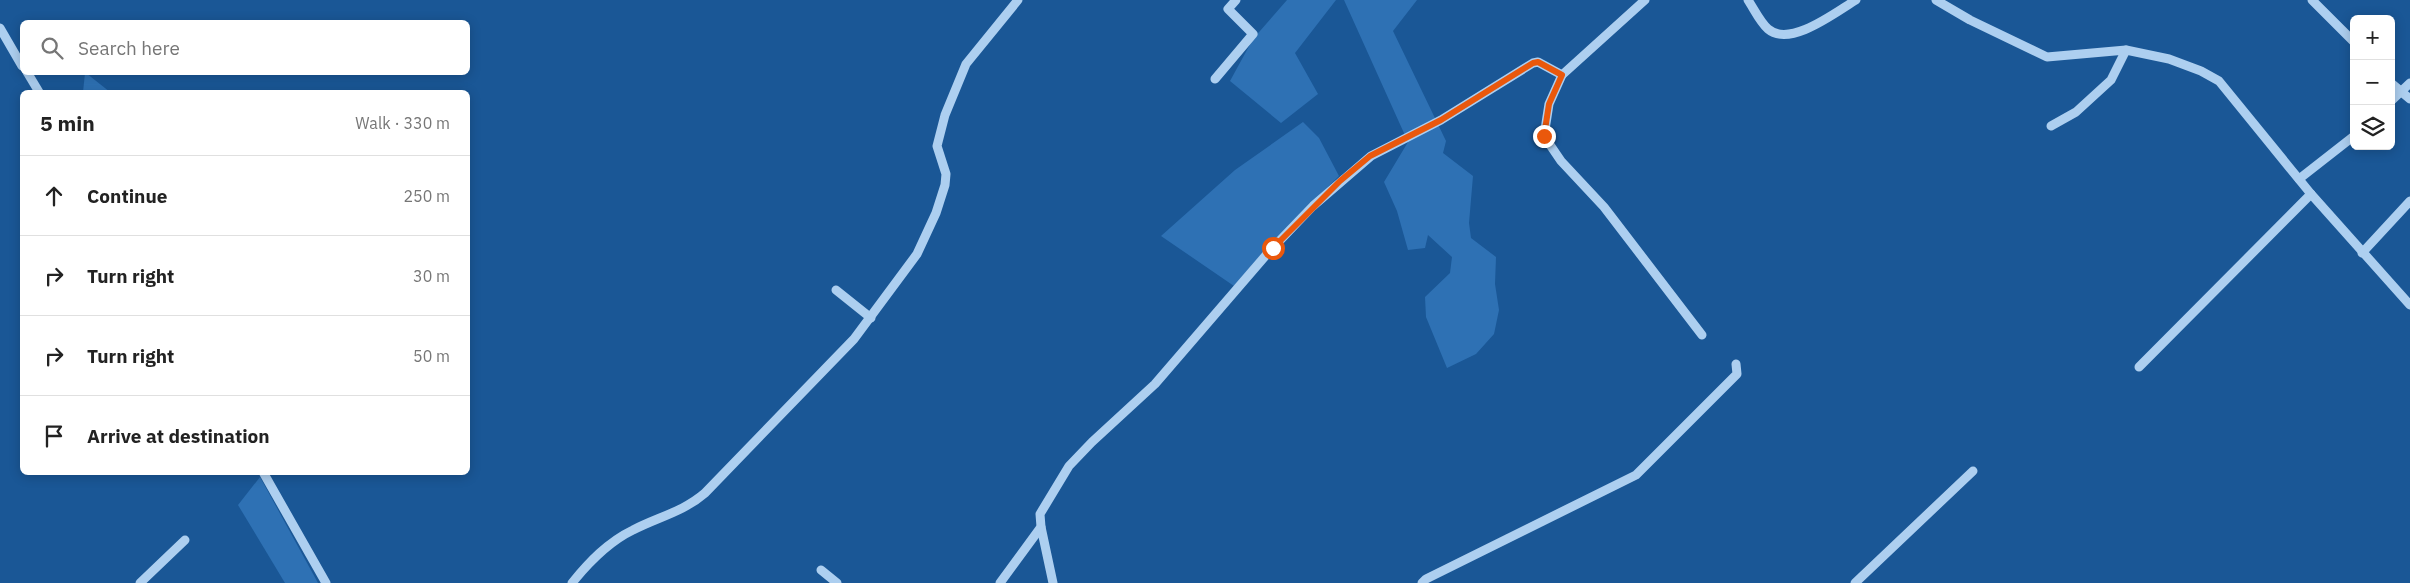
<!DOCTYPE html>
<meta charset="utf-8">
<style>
body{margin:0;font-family:"IBM Plex Sans",sans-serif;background:#f6f6f6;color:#222}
.controls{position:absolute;right:15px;top:15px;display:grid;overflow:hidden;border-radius:8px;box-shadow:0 2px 12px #0003}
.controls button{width:45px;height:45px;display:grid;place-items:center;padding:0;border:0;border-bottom:1px solid #e0e0e0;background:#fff;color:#222;font:25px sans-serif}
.stop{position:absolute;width:15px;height:15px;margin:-11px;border:4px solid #ea580c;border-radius:50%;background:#fff}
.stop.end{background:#ea580c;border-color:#fff;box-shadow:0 1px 5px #0008}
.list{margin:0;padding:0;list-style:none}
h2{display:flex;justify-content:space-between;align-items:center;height:65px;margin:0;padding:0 20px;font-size:21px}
h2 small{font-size:16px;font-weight:400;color:#767676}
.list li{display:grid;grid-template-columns:32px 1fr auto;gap:15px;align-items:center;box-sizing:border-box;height:80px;padding:0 20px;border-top:1px solid #e0e0e0}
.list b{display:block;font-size:19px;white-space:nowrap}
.list em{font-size:16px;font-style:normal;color:#767676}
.icon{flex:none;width:28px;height:28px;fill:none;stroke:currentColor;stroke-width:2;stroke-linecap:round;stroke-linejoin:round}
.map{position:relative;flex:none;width:2410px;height:583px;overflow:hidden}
.search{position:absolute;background:#fff;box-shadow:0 2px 12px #0003;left:20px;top:20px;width:450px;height:55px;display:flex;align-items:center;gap:12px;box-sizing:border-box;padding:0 18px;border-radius:8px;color:#767676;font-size:19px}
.panel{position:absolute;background:#fff;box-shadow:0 2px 12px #0003;left:20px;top:90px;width:450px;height:385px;border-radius:8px}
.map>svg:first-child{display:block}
</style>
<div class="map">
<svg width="2410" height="583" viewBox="0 0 2410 583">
<rect width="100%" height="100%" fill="#1a5796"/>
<!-- green -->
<g fill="#2e71b4">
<path d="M1287,0H1336L1295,53L1318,94L1281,123L1230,81L1253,39Z"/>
<path d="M1344,0H1417L1393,31L1446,141L1443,153L1473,176L1469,223L1471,238L1496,257L1495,284L1499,310L1494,334L1476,354L1447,368L1426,317L1425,297L1450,273L1452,257L1428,235L1425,248L1408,250L1397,211L1384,182L1408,142Z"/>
<path d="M85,73H86L110,92H83Z"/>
<path d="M1303,122L1319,138L1339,176L1268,246L1234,286L1161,236L1235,170Z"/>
<path d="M260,477L318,583H285L238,505Z"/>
</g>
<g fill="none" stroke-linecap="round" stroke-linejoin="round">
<!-- minor -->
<g stroke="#adcff0" stroke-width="9">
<path d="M1645,0L1562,75L1549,104L1544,136L1561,161L1604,207L1702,335"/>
<path d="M1748,0C1754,9 1760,22 1768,29C1790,48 1836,12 1856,0"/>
<path d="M1936,0L1970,20L2047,57L2126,50L2169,59L2201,71L2219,81L2311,194L2410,305"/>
<path d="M2312,0L2354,42"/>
<path d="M0,28L22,66"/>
<path d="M27,72L39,92"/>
<path d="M1215,79L1253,34L1228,9L1236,0"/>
<path d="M2391,83L2410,99"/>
<path d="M2391,101L2410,83"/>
<path d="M2051,126L2076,112L2111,80L2126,50"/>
<path d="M2299,179L2354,136"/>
<path d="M2362,253L2410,201"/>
<path d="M836,290L871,318"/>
<path d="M2139,367L2311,194"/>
<path d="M263,472L326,583"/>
<path d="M1041,527L1053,583"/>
<path d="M821,570L837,583"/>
<path d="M140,583L185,540"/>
<path d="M572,583C589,562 608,542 633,530C658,517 683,512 705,493L854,339L917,254L936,213L945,185L946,174L937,146L945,115L966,64L1018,0"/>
<path d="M1000,583L1041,527L1040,514L1069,466L1092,442L1155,384L1267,254L1313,206L1371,156L1441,120L1533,63L1538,62L1562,75"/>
<path d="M1422,583L1426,579L1636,475L1737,374L1736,364"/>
<path d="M1855,583L1973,471"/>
</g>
</g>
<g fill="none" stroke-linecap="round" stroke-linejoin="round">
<!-- route -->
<path stroke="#ea580c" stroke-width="6" d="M1273,248L1340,181L1370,156L1441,120L1533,63L1538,62L1562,75L1549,104L1544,136"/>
</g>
</svg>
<div class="controls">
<button>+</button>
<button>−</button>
<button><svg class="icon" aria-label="layers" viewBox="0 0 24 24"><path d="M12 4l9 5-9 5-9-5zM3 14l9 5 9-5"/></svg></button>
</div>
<div class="stop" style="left:1273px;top:248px"></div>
<div class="stop end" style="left:1544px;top:136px"></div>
<div class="search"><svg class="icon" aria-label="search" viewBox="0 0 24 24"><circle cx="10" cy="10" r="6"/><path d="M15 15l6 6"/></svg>Search here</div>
<section class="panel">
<h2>5 min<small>Walk · 330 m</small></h2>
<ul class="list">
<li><svg class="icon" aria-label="ahead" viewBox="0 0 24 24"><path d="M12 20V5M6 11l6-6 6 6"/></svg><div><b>Continue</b></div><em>250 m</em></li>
<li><svg class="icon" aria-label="right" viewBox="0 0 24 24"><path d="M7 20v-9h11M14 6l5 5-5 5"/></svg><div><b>Turn right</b></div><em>30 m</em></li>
<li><svg class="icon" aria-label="right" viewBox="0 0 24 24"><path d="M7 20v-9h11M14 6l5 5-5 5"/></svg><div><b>Turn right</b></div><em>50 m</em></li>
<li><svg class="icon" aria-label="arrive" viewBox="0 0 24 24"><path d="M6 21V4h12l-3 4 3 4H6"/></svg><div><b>Arrive at destination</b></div></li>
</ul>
</section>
</div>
